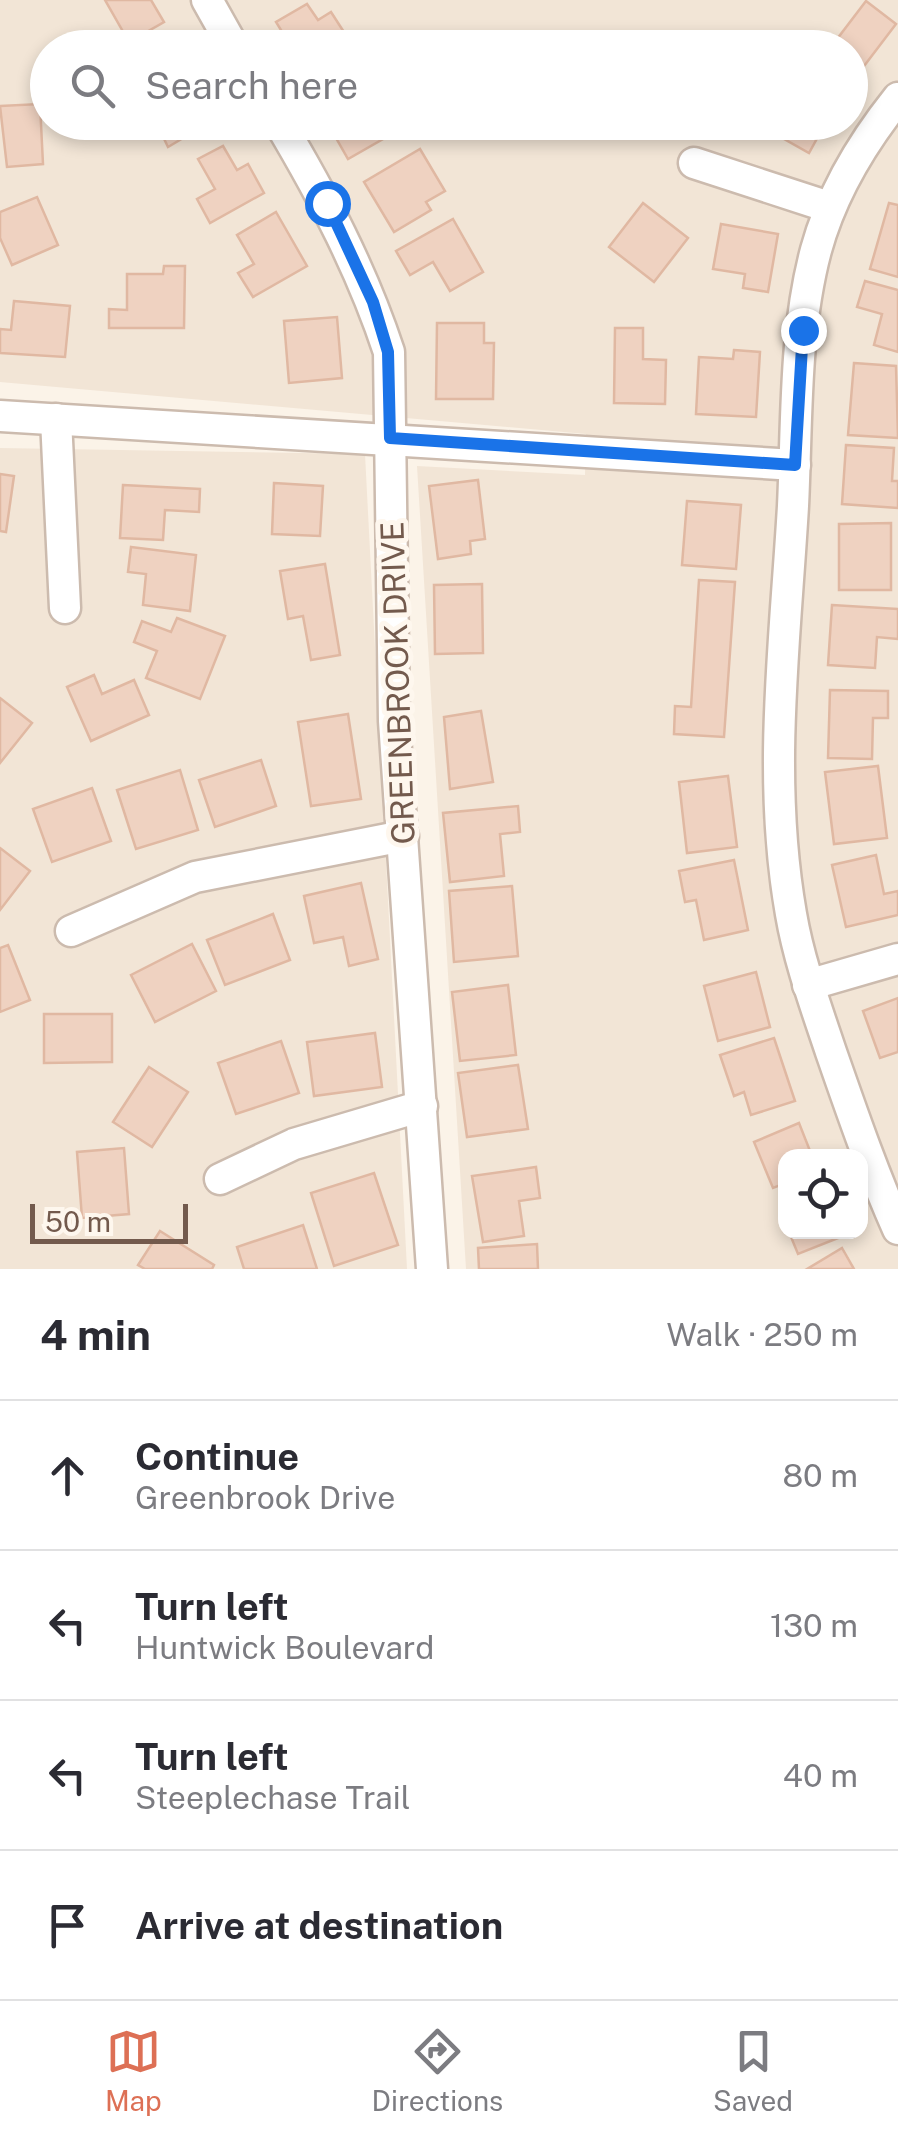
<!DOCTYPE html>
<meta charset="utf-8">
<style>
body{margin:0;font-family:"Public Sans",sans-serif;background:#f7f7f7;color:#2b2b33}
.controls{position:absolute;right:30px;bottom:30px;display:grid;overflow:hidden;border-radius:20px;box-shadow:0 5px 15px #0003}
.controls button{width:90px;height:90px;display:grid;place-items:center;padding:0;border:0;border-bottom:2px solid #e1e1e2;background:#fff;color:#2b2b33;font:50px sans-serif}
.scale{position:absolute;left:30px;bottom:25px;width:158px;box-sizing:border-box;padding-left:10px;border:5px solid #735a4d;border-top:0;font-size:28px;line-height:35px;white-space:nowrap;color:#735a4d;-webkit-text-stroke:8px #fef7ee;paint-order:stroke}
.stop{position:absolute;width:30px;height:30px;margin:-22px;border:8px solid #1a73e8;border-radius:50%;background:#fff}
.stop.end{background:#1a73e8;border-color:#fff;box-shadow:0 2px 10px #0008}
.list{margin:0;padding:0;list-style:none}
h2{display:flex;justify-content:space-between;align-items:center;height:130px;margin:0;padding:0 40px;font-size:42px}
h2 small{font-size:32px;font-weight:400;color:#7c7c81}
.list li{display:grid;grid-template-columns:65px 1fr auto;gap:30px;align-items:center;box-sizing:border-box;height:150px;padding:0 40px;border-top:2px solid #e1e1e2}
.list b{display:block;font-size:38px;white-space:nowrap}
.list p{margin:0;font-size:32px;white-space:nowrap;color:#7c7c81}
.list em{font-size:32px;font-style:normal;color:#7c7c81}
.icon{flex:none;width:55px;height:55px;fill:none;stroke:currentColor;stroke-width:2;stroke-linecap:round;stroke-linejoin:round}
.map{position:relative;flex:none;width:898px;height:1269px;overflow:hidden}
.search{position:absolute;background:#fff;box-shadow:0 5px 15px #0003;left:30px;right:30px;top:30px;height:110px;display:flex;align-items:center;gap:25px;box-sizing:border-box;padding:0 35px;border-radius:55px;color:#7c7c81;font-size:38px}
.sheet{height:730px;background:#fff}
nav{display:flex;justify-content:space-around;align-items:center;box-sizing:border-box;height:140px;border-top:2px solid #e1e1e2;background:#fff;font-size:28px;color:#7c7c81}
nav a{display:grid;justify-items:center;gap:5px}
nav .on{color:#dd7055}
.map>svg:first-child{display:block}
</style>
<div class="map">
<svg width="898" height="1269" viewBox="0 0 898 1269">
<rect width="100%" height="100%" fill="#fbf3e8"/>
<!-- residential -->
<g fill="#f2e5d6" fill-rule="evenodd">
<path d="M0,0H898V1269H466L417,466L585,475L586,434L0,382ZM48,48H850V122H48ZM786,1156H860V1232H786Z"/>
<path d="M0,448L365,454L407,1269H0Z"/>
</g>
<!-- building -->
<g fill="#efd2c1" stroke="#e0b8a2" stroke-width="2.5">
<path d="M105,0H151L164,22L129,42Z"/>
<path d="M866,1L896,24L861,70L850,62V48L831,47Z"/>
<path d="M307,4L318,20L331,12L351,43L344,48H292L276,22Z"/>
<path d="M40,104L43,164L7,167L0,106Z"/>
<path d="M156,122H210L168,147Z"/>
<path d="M327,122H401L404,127L348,159Z"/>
<path d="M754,122H826L809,153Z"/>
<path d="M223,146L237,170L248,164L264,193L210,223L197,199L215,189L198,159Z"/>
<path d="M420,149L445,191L426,202L431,210L394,232L364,182Z"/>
<path d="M37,197L58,245L12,265L0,238V212Z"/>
<path d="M643,203L688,238L654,282L609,247Z"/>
<path d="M889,203L898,205V277L870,269Z"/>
<path d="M276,212L307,266L253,297L238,273L254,264L237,235Z"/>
<path d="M453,219L483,272L450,291L433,262L410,275L396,251Z"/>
<path d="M721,224L778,234L768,292L743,288L745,274L713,269Z"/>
<path d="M164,266H185L184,328H109V309L127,310V274H163Z"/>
<path d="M865,281L898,290V352L874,345L882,314L857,307Z"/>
<path d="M14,301L70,306L65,357L0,353V329L11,330Z"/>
<path d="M337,317L342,378L289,383L284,321Z"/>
<path d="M437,323H484V343H494L493,399H436Z"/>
<path d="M615,328H643V359L666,360L665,404L614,403Z"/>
<path d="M734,350L760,352L756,417L696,414L699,357L733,359Z"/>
<path d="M854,363L896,366L898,438L848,435Z"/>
<path d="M846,445L894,448L892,481H898V508L842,504Z"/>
<path d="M0,474L14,476L6,532L0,531Z"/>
<path d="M478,480L485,539L470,541L471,554L438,559L429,486Z"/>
<path d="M274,483L323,486L320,536L272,534Z"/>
<path d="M123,485L200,489L199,512L165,510L163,540L120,538Z"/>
<path d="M687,501L741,505L736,569L682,565Z"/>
<path d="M891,523V590H839V524Z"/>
<path d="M131,547L196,555L190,611L143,605L146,574L128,572Z"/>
<path d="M325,564L340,655L311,660L303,616L288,619L280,571Z"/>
<path d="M699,580L735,582L724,737L674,734L675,706L691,707Z"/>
<path d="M482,584L483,653L435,654L434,585Z"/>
<path d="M832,605L898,609V639L877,637L875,668L828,665Z"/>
<path d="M177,618L225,636L200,699L146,678L157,651L134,642L142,621L171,632Z"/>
<path d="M94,675L102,694L134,680L149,715L91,741L67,687Z"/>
<path d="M830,690L888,691V718H873L872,759L828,758Z"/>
<path d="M0,698L32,723L0,763Z"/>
<path d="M481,711L493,782L450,789L444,717Z"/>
<path d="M348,714L361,799L311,806L298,722Z"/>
<path d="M261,760L276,806L215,827L199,780Z"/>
<path d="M878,766L887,838L834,844L825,772Z"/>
<path d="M180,770L198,830L136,849L117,790Z"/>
<path d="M728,776L737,847L687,853L679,782Z"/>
<path d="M92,788L111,841L52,862L33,809Z"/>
<path d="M518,806L520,832L500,834L504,876L450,882L443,813Z"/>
<path d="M0,848L30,871L0,910Z"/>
<path d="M876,855L884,894L898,891V915L846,927L832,865Z"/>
<path d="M734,860L748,930L704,940L696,900L685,902L679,871Z"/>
<path d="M361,883L378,959L349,966L343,937L314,943L304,896Z"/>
<path d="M512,886L518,956L454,962L449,891Z"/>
<path d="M273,914L290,960L225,985L207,940Z"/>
<path d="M192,944L216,991L155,1022L131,975Z"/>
<path d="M8,945L30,1000L0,1012V948Z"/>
<path d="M756,972L770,1027L718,1041L704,986Z"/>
<path d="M508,985L516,1055L460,1061L452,992Z"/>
<path d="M898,998V1052L880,1058L863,1011Z"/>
<path d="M44,1014H112V1062L44,1063Z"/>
<path d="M375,1033L382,1087L314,1096L307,1042Z"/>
<path d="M774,1038L795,1101L751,1115L744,1092L734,1096L720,1055Z"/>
<path d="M281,1041L299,1093L236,1114L218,1063Z"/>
<path d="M518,1065L528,1129L467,1137L458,1073Z"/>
<path d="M149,1067L188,1092L152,1147L113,1122Z"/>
<path d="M799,1123L812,1156H786V1183L773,1188L754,1142Z"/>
<path d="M124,1148L129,1214L82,1218L77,1152Z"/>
<path d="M536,1167L540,1198L519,1201L524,1236L483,1242L472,1176Z"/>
<path d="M374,1173L398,1245L334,1266L311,1193Z"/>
<path d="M303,1225L317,1269H244L237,1247Z"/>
<path d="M160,1231L214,1265L212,1269H145L138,1265Z"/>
<path d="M789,1232H835L838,1238L798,1254Z"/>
<path d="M537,1244L538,1269H479L478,1248Z"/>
<path d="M842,1248L854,1269H807Z"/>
</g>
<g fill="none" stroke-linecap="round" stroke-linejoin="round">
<!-- minor casing -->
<g stroke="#ccbbae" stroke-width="35">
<g id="minor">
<path d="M207,0L234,48"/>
<path d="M898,98C862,143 831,195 816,250C794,332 797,422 793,506C785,643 767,778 791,914C799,961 816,1007 831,1052C852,1112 872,1171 898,1229"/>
<path d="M279,122C323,196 362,270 389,352L394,721L432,1269"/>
<path d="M694,163L829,207"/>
<path d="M0,416L795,465"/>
<path d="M56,419L65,608"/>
<path d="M71,931L195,877L403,836"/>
<path d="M808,985L898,959"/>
<path d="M220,1179L294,1144L422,1106"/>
</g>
</g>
<!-- minor -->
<use href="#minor" stroke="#fff" stroke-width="30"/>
</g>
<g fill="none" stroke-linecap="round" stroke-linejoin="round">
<!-- route -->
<path stroke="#1a73e8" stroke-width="12" d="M327,203L373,302L388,352L390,438L795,465L803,330"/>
</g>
<g text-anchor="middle" stroke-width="10" stroke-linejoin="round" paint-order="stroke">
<!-- street labels -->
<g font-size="32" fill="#735a4d" stroke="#fef7ee">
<text transform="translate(398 683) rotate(-92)" y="11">GREENBROOK DRIVE</text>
</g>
</g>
</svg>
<div class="controls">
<button><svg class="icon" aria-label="locate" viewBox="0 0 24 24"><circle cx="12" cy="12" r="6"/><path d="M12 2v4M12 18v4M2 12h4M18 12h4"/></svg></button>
</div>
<div class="scale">50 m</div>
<div class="stop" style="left:327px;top:203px"></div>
<div class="stop end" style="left:803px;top:330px"></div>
<div class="search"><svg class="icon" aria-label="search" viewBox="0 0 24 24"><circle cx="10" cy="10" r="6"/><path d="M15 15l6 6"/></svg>Search here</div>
</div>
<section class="sheet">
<h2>4 min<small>Walk · 250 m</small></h2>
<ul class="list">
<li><svg class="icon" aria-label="ahead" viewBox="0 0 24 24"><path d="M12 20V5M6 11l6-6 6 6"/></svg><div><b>Continue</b><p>Greenbrook Drive</p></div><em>80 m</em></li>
<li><svg class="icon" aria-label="left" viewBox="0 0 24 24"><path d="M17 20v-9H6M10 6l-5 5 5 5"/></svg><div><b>Turn left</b><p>Huntwick Boulevard</p></div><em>130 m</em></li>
<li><svg class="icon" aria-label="left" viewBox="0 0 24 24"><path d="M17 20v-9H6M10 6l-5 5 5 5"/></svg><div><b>Turn left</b><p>Steeplechase Trail</p></div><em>40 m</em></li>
<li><svg class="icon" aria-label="arrive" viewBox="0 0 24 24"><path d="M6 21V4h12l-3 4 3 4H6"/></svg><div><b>Arrive at destination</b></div></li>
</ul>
</section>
<nav>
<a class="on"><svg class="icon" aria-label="map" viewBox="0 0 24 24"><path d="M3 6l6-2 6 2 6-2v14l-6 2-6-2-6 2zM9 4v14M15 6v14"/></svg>Map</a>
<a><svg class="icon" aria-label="directions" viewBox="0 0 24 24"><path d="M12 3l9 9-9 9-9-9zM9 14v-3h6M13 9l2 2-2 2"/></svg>Directions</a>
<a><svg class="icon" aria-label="saved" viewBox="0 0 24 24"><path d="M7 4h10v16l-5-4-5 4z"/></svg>Saved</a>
</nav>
